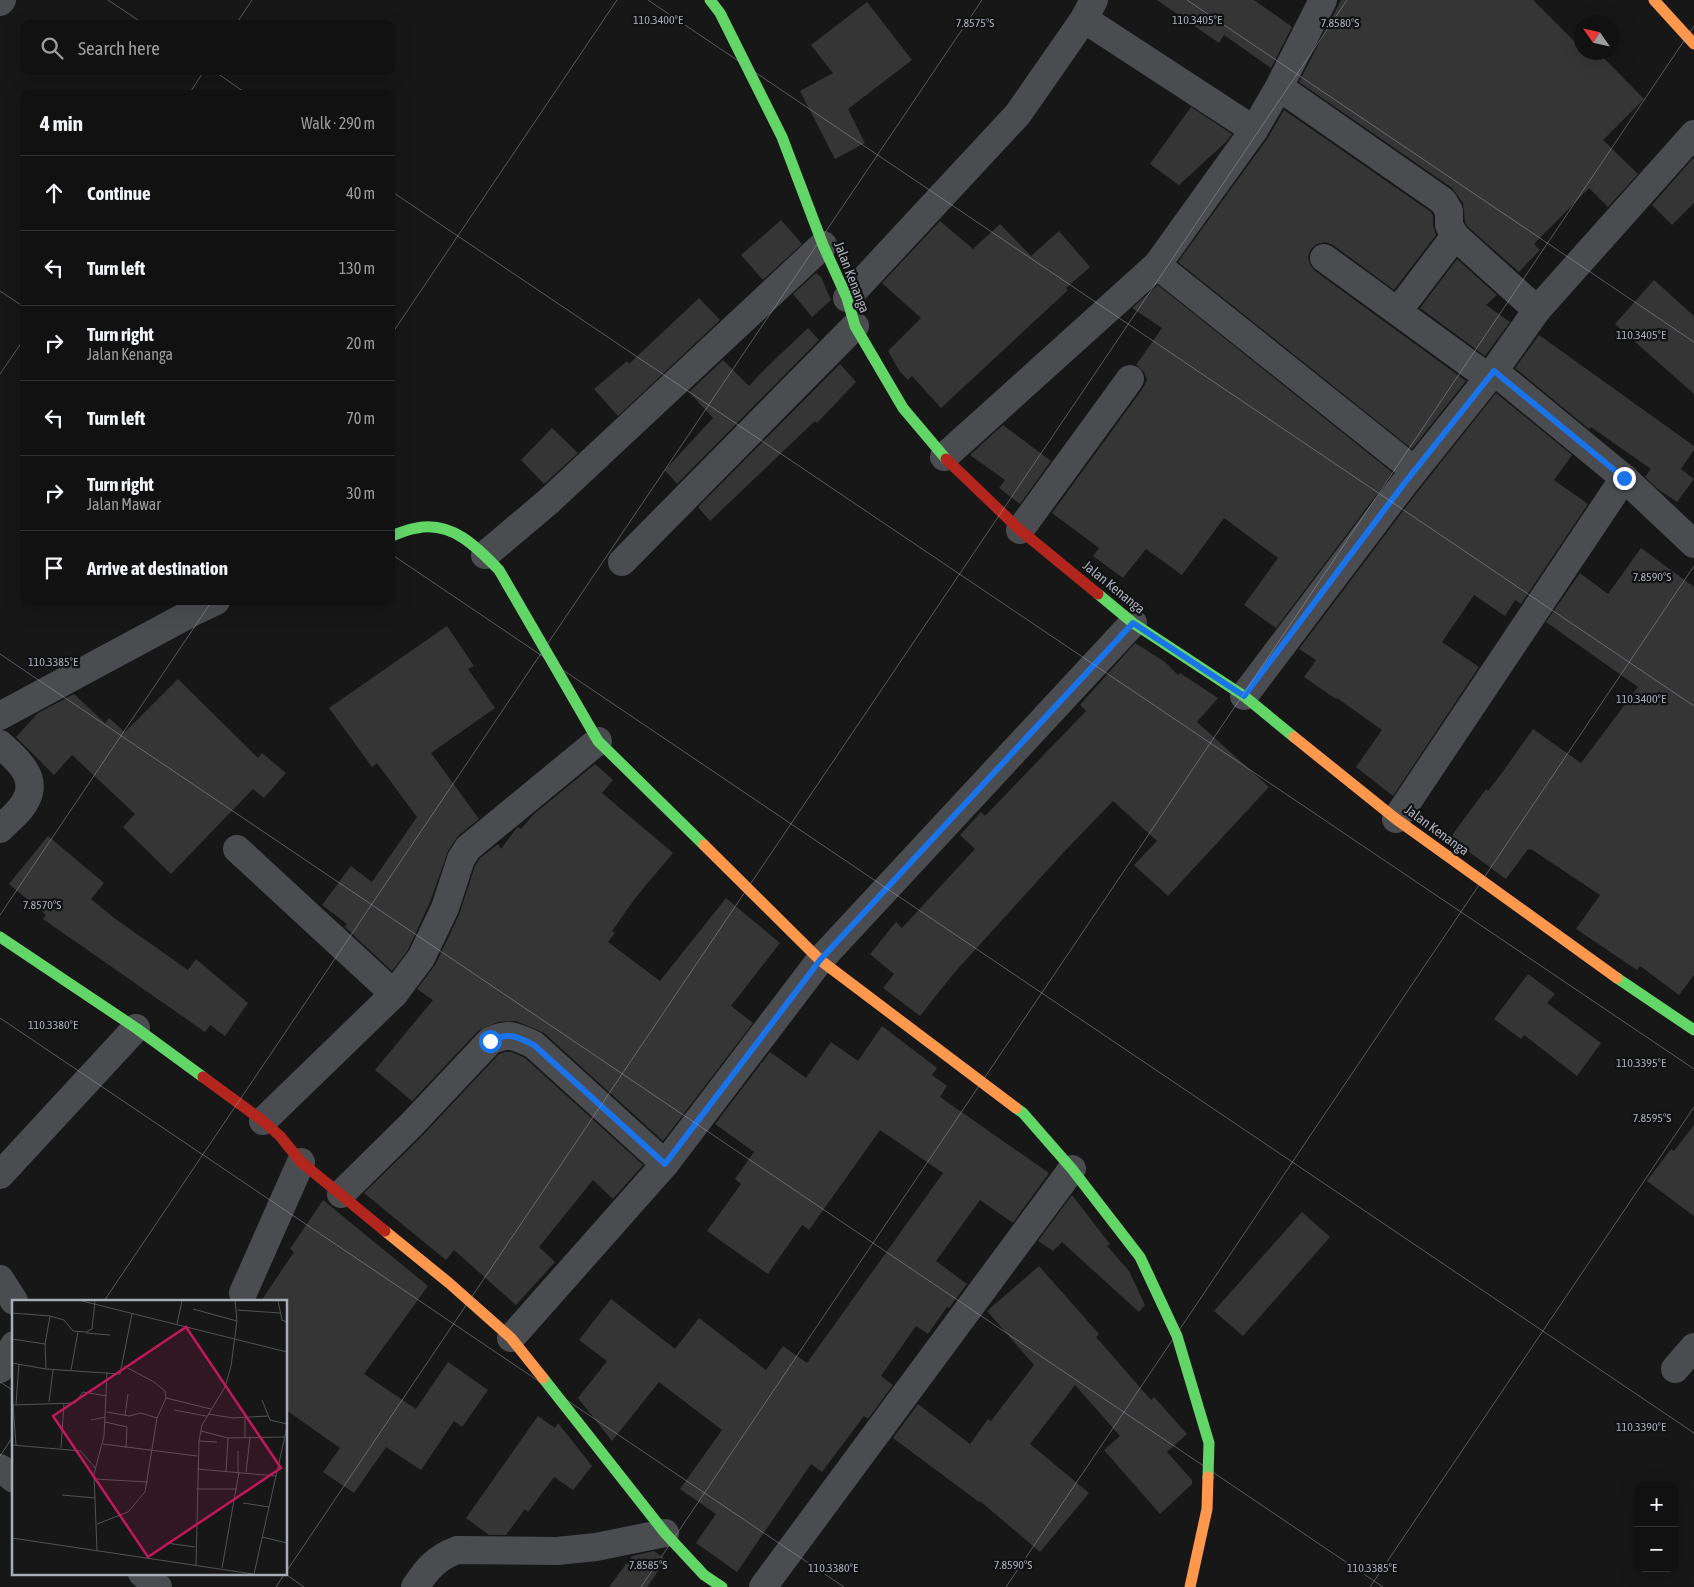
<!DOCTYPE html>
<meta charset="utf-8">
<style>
body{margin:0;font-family:"Asap Condensed",sans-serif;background:#1a1a1a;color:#f1f3f6}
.controls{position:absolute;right:15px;bottom:15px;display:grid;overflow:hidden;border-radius:10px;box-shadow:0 5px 20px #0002}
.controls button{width:45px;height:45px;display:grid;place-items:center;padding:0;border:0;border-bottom:1px solid #303131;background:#111;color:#f1f3f6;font:25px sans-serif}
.compass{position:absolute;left:1574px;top:15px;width:45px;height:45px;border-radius:50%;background:#111;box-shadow:0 5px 20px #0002;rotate:304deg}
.stop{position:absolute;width:15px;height:15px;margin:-11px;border:4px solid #1a73e8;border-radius:50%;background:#fff}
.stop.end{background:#1a73e8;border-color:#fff;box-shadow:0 1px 5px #0008}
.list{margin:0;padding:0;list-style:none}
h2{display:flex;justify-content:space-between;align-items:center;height:65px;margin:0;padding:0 20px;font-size:21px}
h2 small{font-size:16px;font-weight:400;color:#9c9d9f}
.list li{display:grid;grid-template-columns:32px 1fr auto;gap:15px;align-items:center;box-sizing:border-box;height:75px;padding:0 20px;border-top:1px solid #303131}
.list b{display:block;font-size:19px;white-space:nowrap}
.list p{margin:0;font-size:16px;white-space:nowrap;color:#9c9d9f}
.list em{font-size:16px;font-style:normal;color:#9c9d9f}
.icon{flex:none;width:28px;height:28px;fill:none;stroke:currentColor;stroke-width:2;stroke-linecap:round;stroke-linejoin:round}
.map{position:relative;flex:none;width:1694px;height:1587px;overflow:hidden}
.search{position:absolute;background:#111;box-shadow:0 5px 20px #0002;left:20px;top:20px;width:375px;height:55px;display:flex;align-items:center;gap:12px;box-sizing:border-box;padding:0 18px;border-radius:10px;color:#9c9d9f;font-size:19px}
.panel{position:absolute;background:#111;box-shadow:0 5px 20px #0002;left:20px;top:90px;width:375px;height:515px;border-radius:10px}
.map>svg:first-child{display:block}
</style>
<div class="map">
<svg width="1694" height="1587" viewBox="0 0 1694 1587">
<rect width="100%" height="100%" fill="#171717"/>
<!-- building -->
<g fill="#353536">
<path d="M1157,0H1254L1292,27L1271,68L1224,35L1219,43Z"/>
<path d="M1341,0H1533L1582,49V52H1598L1644,99L1603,140L1638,174L1608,207L1589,188L1534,244L1540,250L1519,272L1467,226L1465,221L1463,203L1452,188L1299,82Z"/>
<path d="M867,2L912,60L848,109L865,143L835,159L800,91L833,73L811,45Z"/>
<path d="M1191,107L1232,134L1226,142L1179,185L1150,164Z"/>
<path d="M1284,110L1431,212L1433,215V225L1436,235L1394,290L1333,245L1325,242L1317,244L1311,249L1308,257L1310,265L1315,271L1466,381L1412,449L1178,262L1267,139Z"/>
<path d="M1694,157V203L1672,225L1652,205Z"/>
<path d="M781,220L802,244L763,280L741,255Z"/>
<path d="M940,221L973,249L1000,224L1031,256L1059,231L1090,267L1066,288L1068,290L941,408L912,376L908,380L900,372L888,351L921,318L882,283Z"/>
<path d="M1457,259L1497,295L1486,305L1510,322L1485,356L1420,308Z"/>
<path d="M816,273L821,277L831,300L812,317L793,294Z"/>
<path d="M1654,280L1694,316V394L1615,324Z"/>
<path d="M1158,285L1393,473L1276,628L1244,605L1278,558L1224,518L1182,575L1146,549L1123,578L1093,556L1099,548L1052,513L1143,388L1147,380L1144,372L1136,365L1162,328L1132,308Z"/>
<path d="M699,298L720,320L618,416L594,389L627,361L629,364Z"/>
<path d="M808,328L819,340L677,484L665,470L713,418L689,392L723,360L749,386L766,368Z"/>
<path d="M1539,335L1694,446V450L1681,469L1694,479L1677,502L1658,489L1645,477L1651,469L1591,427L1589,429L1515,368Z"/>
<path d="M840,364L856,382L817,423L815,421L710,521L698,507Z"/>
<path d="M1496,393L1572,455L1554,480L1588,504L1521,604L1515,600L1505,616L1474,595L1442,642L1479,667L1393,796L1356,767L1382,730L1337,698L1336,699L1304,677L1316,660L1299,649L1415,495Z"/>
<path d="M1003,425L1051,461L1020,504L999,488L1005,480L970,455Z"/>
<path d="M552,428L578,453L544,484L521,460Z"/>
<path d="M1641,548L1694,587V975L1679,995L1640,966L1637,970L1576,929L1600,895L1531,849L1530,850L1528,849L1506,879L1450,838L1486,789L1488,791L1504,770L1533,729L1581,763L1638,687L1546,622L1580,573L1608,594Z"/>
<path d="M447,626L474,666L468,669L495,708L431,753L479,819L458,836L448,851L430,902L408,950L392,971L345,927L347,924L322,905L351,866L372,882L417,817L377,763L372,767L329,708Z"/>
<path d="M1135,643L1165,662L1178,675L1180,673L1218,698L1197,722L1269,787L1168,896L1134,865L1157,841L1113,801L1063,853L954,973L920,1016L883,988L894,974L870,954L896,922L902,928L975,849L960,835L981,812L985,816L1086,711L1080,705Z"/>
<path d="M178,679L258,758L262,753L286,773L264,798L253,789L171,874L123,827L135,814L72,755L54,775L16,737L38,713L74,694L105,723L109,718L125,732Z"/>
<path d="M595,764L613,780L602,793L673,853L636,897L612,931L615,933L608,942L660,981L726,898L780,943L731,1006L753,1023L663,1141L544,1033L516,1021L498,1022L479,1030L412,1101L375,1070L433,1000L417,989L435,965L459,915L475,866L480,858L498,844L501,849L515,830L518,827L521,829L534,814Z"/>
<path d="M48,836L104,883L91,899L114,918L188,970L196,959L248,1003L225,1036L210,1025L205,1032L43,919L46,915L9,884Z"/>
<path d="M1528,974L1555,994L1547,1003L1601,1043L1577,1076L1524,1035L1521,1039L1494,1019Z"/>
<path d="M882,1026L937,1068L932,1075L947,1086L940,1097L1049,1173L1013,1223L980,1200L936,1261L967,1284L949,1308L947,1307L928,1334L916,1326L881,1376L893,1385L868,1419L864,1416L822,1472L811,1464L737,1572L696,1543L716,1514L680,1489L722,1430L659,1382L612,1441L578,1398L607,1361L579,1340L611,1299L675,1349L699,1318L766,1370L783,1346L807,1363L943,1173L880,1130L809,1230L802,1225L768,1274L707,1231L741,1184L735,1179L754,1152L715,1124L770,1052L806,1078L831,1042L858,1061Z"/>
<path d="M505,1052H512L525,1058L643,1165L613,1199L593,1180L539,1247L555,1262L516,1305L454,1250L446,1260L364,1193L422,1136L499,1054Z"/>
<path d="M1694,1125V1216L1647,1181L1671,1149L1674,1151Z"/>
<path d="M1072,1195L1110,1244L1107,1246L1129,1271L1145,1305L1139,1312L1062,1242L1053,1251L1038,1241Z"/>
<path d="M323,1200L428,1286L364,1374L416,1409L448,1362L488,1390L462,1427L454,1421L421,1470L386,1447L354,1493L323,1472L340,1448L286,1410V1301H261L294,1252L290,1249Z"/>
<path d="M1302,1212L1330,1237L1243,1336L1214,1311Z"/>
<path d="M1039,1266L1099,1334L1096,1337L1151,1400L1154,1397L1187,1434L1167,1452L1192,1480V1484L1160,1514L1104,1450L1120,1436L1075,1385L1030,1444L1089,1493L1040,1552L980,1501L979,1502L893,1438L918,1404L970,1444L988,1419L991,1421L1034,1365L987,1311Z"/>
<path d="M538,1416L555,1428L558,1423L592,1466L573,1490L554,1477L528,1512L525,1509L506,1535H489L466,1518Z"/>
<path d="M654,1551L666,1560L647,1587H609L632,1556Z"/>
</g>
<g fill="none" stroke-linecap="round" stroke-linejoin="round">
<!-- street -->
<g stroke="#4b4c50" stroke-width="28">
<path d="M0,2L2,0"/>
<path d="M1084,19L1254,130"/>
<path d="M1279,87L1443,201L1449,211V225L1455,236L1537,310"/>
<path d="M1324,258L1489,378"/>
<path d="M1157,265L1414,470"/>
<path d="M847,298L1018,114L1084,19L1094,0"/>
<path d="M1398,311L1455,236"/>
<path d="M1494,371L1624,478L1694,544"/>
<path d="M944,457L1157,265L1254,130L1279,87L1323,0"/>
<path d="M1020,530L1130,379"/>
<path d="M485,555L549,501L823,245"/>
<path d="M622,562L855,326"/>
<path d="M1244,696L1403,485L1494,371L1537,310L1694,134"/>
<path d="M0,716L195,611L216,601"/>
<path d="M0,744C15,758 39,776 26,800C21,811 9,820 0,829"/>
<path d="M1396,819L1624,478"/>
<path d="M237,849L394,994"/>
<path d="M263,1121L394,994L421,958L445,908L461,859L468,848L598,741"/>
<path d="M0,1175L136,1028"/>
<path d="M341,1194L411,1125L490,1041C509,1032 515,1036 534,1045L665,1164"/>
<path d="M0,1279L14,1301"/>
<path d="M243,1293L301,1162"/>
<path d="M511,1338L665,1164L820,960L1133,623"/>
<path d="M0,1369L14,1345"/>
<path d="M1675,1369L1694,1347"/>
<path d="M0,1468L14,1479"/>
<path d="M142,1573L158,1587"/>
<path d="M415,1587C427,1569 436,1558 457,1550L557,1551L596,1547L665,1533"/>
<path d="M763,1587L1072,1169"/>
</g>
<!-- fast -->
<g stroke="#63d668" stroke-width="11">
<path d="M710,0L720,13L782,137L823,245L847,298L855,326L903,408L946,459"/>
<path d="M391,536C400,533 408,529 417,528C452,521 477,547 499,570L598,741L704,845"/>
<path d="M1098,594L1133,623L1244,696L1294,737"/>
<path d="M0,937L136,1028L203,1077"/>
<path d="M1617,978L1694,1030"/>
<path d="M1016,1108L1023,1113L1072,1169L1140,1257L1177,1336L1209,1443L1208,1477"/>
<path d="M543,1378L665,1533L704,1575L722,1587"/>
</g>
<!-- slow -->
<g stroke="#ff974d" stroke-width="11">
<path d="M1654,0L1694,44"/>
<path d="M1294,737L1396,819L1617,978"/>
<path d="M704,845L820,960L1016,1108"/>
<path d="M385,1231L449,1283L511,1338L543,1378"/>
<path d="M1190,1587L1207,1509L1208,1477"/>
</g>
<!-- jam -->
<g stroke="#b3261e" stroke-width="11">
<path d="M946,459L1020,530L1098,594"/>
<path d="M203,1077L263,1121L280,1136L301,1162L385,1231"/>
</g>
</g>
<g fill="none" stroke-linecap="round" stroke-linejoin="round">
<!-- route -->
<path stroke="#1a73e8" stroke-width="6" d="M490,1041C509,1032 515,1036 534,1045L665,1164L820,960L1133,623L1244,696L1403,485L1494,371L1624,478"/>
</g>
<!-- ticks -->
<path fill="none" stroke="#a8adb8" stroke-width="1" stroke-opacity="0.45" d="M108,0L144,24M648,0L1694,706M1187,0L1694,342M236,24L252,0M214,71L247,94M189,94L204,71M391,191L1694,1069M0,291L24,307M391,335L617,0M0,374L24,339M391,554L1694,1433M0,654L1383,1587M0,915L212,601M0,1018L844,1587M104,1301L982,0M0,1382L14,1391M0,1456L14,1435M286,1572L1347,0M284,1573L304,1587M276,1587L285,1573M641,1587L1694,26M1006,1587L1694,566M1370,1587L1694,1107"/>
<g text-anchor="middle" stroke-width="4.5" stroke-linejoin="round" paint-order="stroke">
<!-- street labels -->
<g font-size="14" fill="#a8adb8" stroke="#111113">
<text transform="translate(852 277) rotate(69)" y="5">Jalan Kenanga</text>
<text transform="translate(1114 587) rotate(39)" y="5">Jalan Kenanga</text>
<text transform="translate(1437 830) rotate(36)" y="5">Jalan Kenanga</text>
</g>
</g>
<!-- overview -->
<g transform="translate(12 1300)">
<rect width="275" height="275" fill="#171717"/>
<path fill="none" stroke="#515357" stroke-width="1" d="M70,1L275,52M266,1L270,20L275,22M181,9L225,21M225,10L268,13M0,13L38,16L52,20L61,31L74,32L80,29L83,1M165,24L170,1M74,33L98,35M0,39L33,44M0,63L34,69L108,74L120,14M34,69L33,44L38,16M59,70L66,32M154,98L199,109M250,100L258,120L275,124M37,102L41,70M1,104L4,145M4,104L7,64M0,105L63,103L71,92L95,96M162,110L194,116M95,112L117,116L129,113L145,118M196,114L221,118L256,116M113,115L116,94M233,118V138M79,120L94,117M93,122L115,127L114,148M189,131L216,138L273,137M187,141L205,142M91,144L185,156M0,145L69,151L83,168M49,148L52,103M185,169L264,176M214,171L216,138M226,172V151M234,172L238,138M82,179L136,182M184,189H225M50,195L83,198M231,203L257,207M85,224L116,212L133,192L145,118L154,98L153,91L142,82L112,66M250,237L275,243M0,238L241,274M154,243L183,247M85,250L82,174L92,136L95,72M184,265L187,141L190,125L213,87L219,66L225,21L223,1M210,268L227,172M242,274L275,127"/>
<path fill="#c2185b" fill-opacity="0.15" stroke="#c2185b" stroke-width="2.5" d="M174,27L269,168L136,257L41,116Z"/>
<rect width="275" height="275" fill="none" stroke="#a8adb8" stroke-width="2.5"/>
</g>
<g font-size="12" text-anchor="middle" fill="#a8adb8" stroke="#111113" stroke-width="4.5" stroke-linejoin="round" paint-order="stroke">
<text x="1197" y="24">110.3405°E</text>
<text x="658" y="24">110.3400°E</text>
<text x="975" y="27">7.8575°S</text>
<text x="1340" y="27">7.8580°S</text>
<text x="1641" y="339">110.3405°E</text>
<text x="1652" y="581">7.8590°S</text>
<text x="53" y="666">110.3385°E</text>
<text x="1641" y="703">110.3400°E</text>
<text x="42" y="909">7.8570°S</text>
<text x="53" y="1029">110.3380°E</text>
<text x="1641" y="1067">110.3395°E</text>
<text x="1652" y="1122">7.8595°S</text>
<text x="1641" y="1431">110.3390°E</text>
<text x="648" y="1569">7.8585°S</text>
<text x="1013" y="1569">7.8590°S</text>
<text x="833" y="1572">110.3380°E</text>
<text x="1372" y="1572">110.3385°E</text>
</g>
</svg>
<div class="controls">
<button>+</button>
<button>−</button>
</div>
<svg class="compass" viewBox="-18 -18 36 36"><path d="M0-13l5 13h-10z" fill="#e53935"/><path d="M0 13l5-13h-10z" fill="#9c9d9f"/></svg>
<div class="stop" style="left:490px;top:1041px"></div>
<div class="stop end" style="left:1624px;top:478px"></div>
<div class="search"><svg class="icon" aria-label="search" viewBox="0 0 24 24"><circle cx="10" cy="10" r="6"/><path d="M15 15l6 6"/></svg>Search here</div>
<section class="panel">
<h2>4 min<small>Walk · 290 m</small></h2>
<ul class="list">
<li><svg class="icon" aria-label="ahead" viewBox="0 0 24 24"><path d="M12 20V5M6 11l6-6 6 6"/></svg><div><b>Continue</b></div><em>40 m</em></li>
<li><svg class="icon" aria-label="left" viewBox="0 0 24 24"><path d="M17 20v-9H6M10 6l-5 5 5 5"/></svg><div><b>Turn left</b></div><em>130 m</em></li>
<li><svg class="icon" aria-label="right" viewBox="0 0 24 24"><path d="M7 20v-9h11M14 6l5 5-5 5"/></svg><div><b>Turn right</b><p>Jalan Kenanga</p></div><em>20 m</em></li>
<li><svg class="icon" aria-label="left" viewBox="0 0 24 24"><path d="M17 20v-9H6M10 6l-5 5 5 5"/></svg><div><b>Turn left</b></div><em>70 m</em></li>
<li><svg class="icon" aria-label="right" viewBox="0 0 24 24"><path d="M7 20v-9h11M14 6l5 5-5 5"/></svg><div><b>Turn right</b><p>Jalan Mawar</p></div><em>30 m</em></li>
<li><svg class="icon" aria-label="arrive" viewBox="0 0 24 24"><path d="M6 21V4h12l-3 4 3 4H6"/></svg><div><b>Arrive at destination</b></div></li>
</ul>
</section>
</div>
